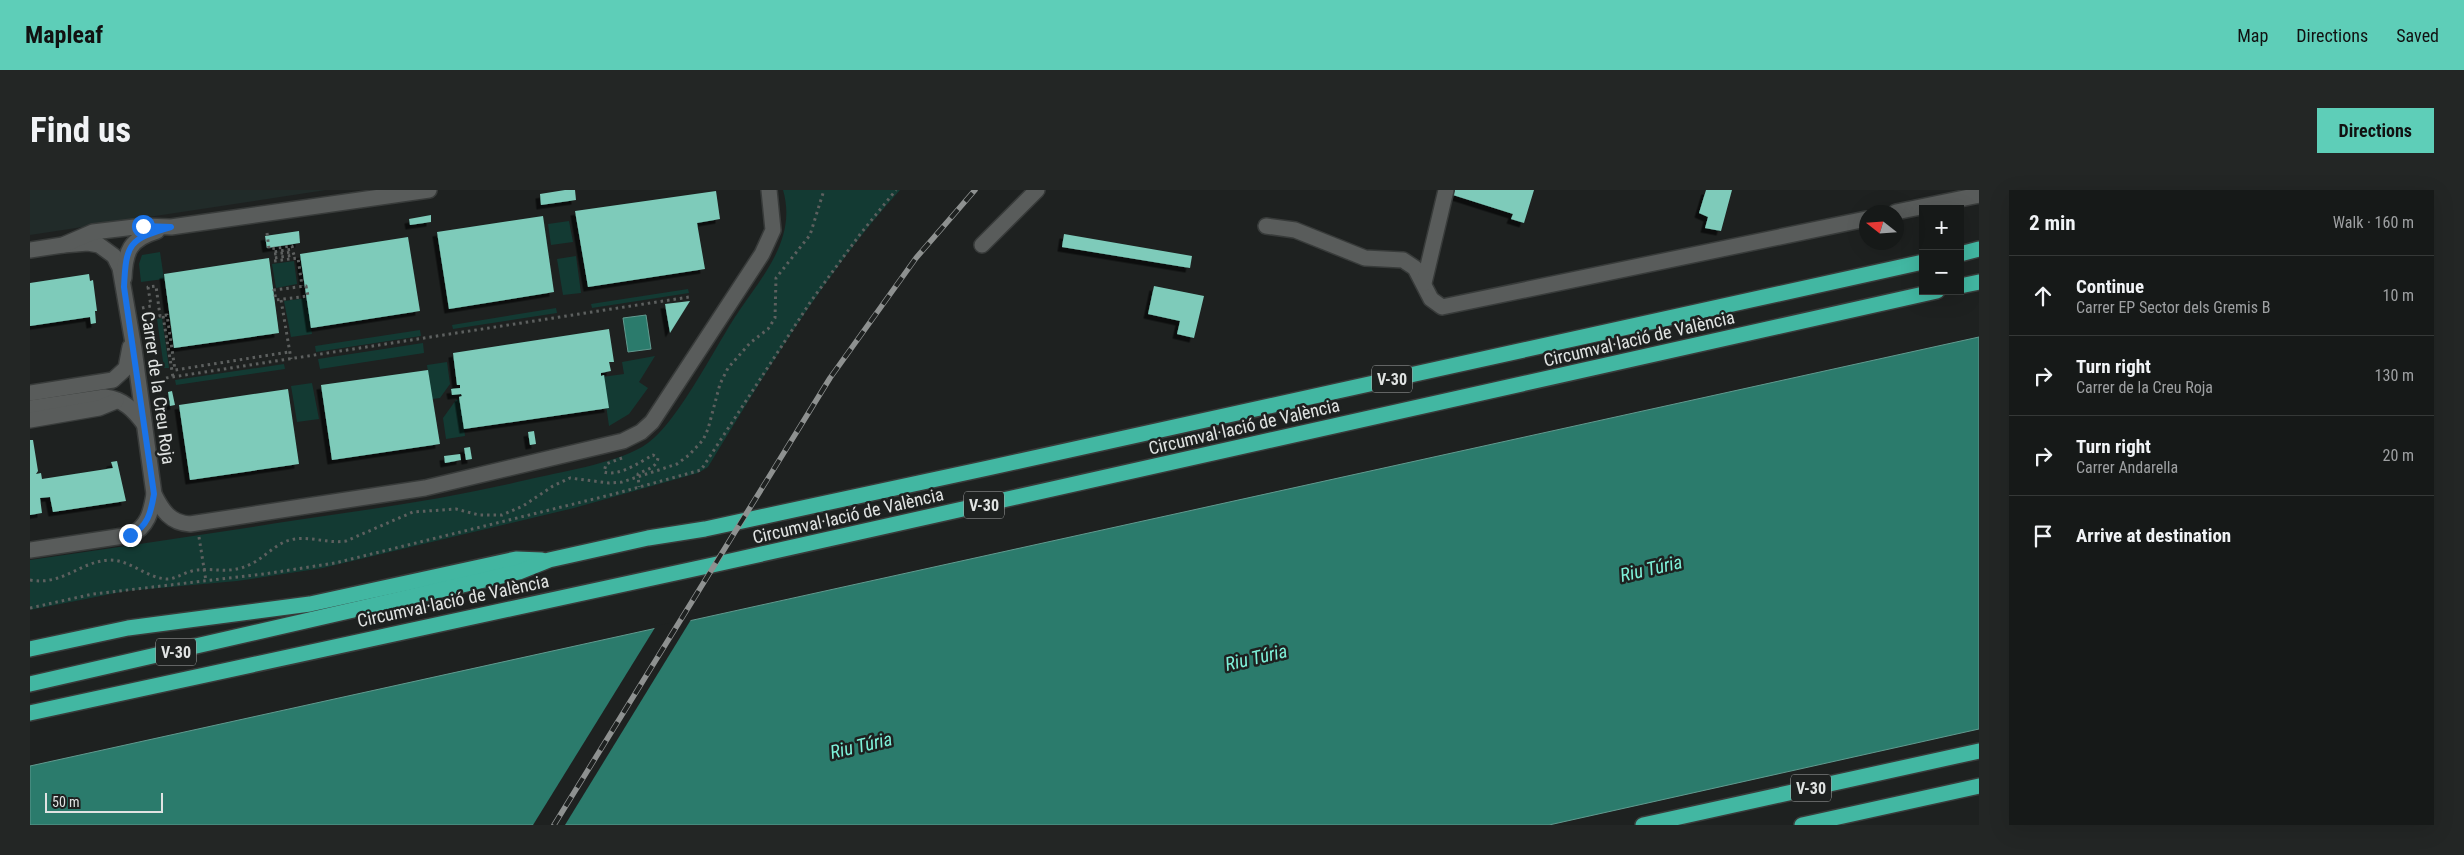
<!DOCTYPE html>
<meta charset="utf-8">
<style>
body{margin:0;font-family:"Roboto Condensed",sans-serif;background:#232625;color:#f1f3f6}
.controls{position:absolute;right:15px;top:15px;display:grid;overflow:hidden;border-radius:0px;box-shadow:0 5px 20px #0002}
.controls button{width:45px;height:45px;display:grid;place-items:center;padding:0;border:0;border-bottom:1px solid #353837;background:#161918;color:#f1f3f6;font:25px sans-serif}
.compass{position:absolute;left:1829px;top:15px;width:45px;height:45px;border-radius:50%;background:#161918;box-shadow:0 5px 20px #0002;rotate:287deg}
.scale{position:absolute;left:15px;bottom:12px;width:118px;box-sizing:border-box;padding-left:5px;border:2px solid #e0e3e2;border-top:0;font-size:14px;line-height:18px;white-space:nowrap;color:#e0e3e2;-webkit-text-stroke:4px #1e2120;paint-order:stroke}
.stop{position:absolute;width:15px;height:15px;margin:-11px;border:4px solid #1a73e8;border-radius:50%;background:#fff}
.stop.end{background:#1a73e8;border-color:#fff;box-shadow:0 1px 5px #0008}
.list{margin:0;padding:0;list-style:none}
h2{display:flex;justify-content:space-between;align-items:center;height:65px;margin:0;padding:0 20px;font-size:21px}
h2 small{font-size:16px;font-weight:400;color:#9ea0a2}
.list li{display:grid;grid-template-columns:32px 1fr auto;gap:15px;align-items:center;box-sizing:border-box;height:80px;padding:0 20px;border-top:1px solid #353837}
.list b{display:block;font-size:19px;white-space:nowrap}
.list p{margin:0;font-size:16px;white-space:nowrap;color:#9ea0a2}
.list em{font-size:16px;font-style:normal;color:#9ea0a2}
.icon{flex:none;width:28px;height:28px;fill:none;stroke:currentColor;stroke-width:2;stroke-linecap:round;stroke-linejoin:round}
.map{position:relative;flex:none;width:1949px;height:635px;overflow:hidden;border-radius:0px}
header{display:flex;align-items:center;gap:30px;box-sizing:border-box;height:70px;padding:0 25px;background:#5eceb8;color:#111}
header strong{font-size:24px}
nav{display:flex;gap:28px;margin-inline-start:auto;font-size:18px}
.intro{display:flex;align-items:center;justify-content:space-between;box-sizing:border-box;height:120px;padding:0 30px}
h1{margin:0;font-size:35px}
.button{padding:12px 22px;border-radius:0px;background:#5eceb8;color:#111;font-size:18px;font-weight:700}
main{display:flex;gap:30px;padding:0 30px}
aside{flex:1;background:#161918;border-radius:0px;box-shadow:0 5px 20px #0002}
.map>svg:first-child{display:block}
</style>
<header>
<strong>Mapleaf</strong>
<nav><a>Map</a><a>Directions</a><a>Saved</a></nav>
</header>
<div class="intro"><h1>Find us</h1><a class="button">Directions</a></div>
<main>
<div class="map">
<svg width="1949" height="635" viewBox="0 0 1949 635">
<defs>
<filter id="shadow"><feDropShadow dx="-4.5" dy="4.5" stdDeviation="0" flood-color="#0009"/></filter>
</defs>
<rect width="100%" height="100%" fill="#1e2120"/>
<!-- built -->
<path fill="#212b29" d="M0,0H296L0,45Z"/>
<!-- green -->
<g fill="#133a33">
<path d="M753,0H870C795,83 736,182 678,277L668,283L544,318L293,378L207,391L96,401L0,420V370C89,357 178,344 267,330C344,319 421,308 496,290C530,282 582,274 612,257C646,238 685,156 709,121C734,84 767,48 753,0Z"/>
<path d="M539,31L543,52L521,55L518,34Z"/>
<path d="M130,62L134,89L111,92L109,74L112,65Z"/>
<path d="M546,66L551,103L533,105L527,69Z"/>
<path d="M264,71L267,94L246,98L242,74Z"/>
<path d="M658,99L659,103L562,118L561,114Z"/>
<path d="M276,108L282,144L261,147L254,111Z"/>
<path d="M526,118L527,123L423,139L422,135Z"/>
<path d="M132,128L139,178H134L127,129Z"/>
<path d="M390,140L391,146L286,162L285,156Z"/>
<path d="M393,153L394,163L290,179L288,169Z"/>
<path d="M625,166L609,192L618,198L599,224L579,236L572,187L594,184L592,172Z"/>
<path d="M417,172L420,194L410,208L402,209L397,175Z"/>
<path d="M254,174L255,179L146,195L145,190Z"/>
<path d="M282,193L289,229L267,232L261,196Z"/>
<path d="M430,209L435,246L416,249L413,228L426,210Z"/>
</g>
<!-- water -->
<g fill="#2b7b6c" stroke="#619a8f">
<path d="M616,125L621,159L598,162L593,128Z"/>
<path d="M1949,147V539L1519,635H0V576Z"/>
</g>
<!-- pier -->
<path fill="#1e2120" d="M662,428L535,635H503L626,436Z"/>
<!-- building -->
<g fill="#7ecbba" filter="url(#shadow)">
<path d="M535,0H545L546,10L511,15L510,4Z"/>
<path d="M1425,0H1504L1494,33L1481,29L1483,24L1423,5Z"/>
<path d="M1676,0H1702L1691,41L1675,38L1678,27L1669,23Z"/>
<path d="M686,1L690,29L667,33L675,79L558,97L545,21Z"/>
<path d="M401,25V32L380,35L379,29Z"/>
<path d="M513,26L524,102L419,119L407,42Z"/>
<path d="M269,41L270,53L237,58L235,46Z"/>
<path d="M1034,44L1162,66L1160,78L1032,57Z"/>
<path d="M378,47L390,121L281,138L270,64Z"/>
<path d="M239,68L249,143L144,158L134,84Z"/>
<path d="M59,84L60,91L63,90L67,121H65L66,133L61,134L60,127L0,136V93Z"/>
<path d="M1124,96L1174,106L1164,148L1147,144L1150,131L1118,124Z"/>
<path d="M660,111L640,143L635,114Z"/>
<path d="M579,139L584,172H579L581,181L571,183V186L574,185L579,218L434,239L429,207L432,206L431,204L422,205L421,199L430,198V195H427L423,163Z"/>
<path d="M398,180L410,254L302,270L291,195Z"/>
<path d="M258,199L269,274L160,290L149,215Z"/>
<path d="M142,201L145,215L140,216L138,202Z"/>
<path d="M504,241L506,254L500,255L498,242Z"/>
<path d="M0,250H3L8,281L6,284L11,283L12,289L83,278L81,272L87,271L96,311L23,322L20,307L10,308L12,323L0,325Z"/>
<path d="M440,257L442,269L436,270L434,258Z"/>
<path d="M430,264L431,270L415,273L414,266Z"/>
</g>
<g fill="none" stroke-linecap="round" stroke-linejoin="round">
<!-- minor casing -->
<g stroke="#383b3a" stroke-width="18">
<g id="minor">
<path d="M1866,22L1949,5"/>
<path d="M1236,36L1265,40L1335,68L1373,70L1385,78L1401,109L1412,117L1836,29"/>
<path d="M33,55L58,53L69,55L84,66L90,78L104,159L124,304C132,320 140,333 160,334L395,298L593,251L611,242L622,232L732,64L743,40L739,0"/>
<path d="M952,55L1007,0"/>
<path d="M0,60L33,55L63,42L113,36L141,37L399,0"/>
<path d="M94,88C95,61 100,49 127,41"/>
<path d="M1394,93L1416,0"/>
<path d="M0,203L83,190L96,178L100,157"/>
<path d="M0,218L75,207C93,209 104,220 114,234"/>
<path d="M0,230L69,218L86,211"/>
<path d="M0,360L100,345C118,337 121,322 124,304"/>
</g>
</g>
<!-- highway casing -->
<g stroke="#383b3a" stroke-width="18">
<g id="highway">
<path d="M1930,64L1949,59"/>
<path d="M1930,96L1949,92"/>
<path d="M0,459L98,438L280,414L486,369L512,370"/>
<path d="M0,494L489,382L519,370L618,348L675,339L958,278L1893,72"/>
<path d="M0,523L687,374L1907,101"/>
<path d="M1613,635L1949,561"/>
<path d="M1772,635L1949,596"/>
</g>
</g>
<!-- path -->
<g stroke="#5d605f" stroke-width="3" stroke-dasharray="2.5 4" stroke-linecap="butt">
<path d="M237,43L239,59L262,56L263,59L243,62L244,64L263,62L264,65L244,68V71L268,68L272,96"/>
<path d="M276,96L278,106L246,110L244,100Z"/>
<path d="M251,110L261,169"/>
<path d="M112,118L121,116L118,97L126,96L130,126L137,125L145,180L259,162"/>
<path d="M133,126L143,187"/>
<path d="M136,188L659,107"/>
<path d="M592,268L576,274L574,282C589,287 610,272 623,265L628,268C626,279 616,279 608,284L609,297"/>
<path d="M169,347L176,391"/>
<path d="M0,390C33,396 50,371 80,370C101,370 116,388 137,389C146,389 153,383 162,381C184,376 197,386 221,374C234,368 245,354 260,350C278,345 297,354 316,351L383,322L426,319L449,325H472L493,316L523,296L540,288L579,293L592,292L647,274L659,265L673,250L678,239L690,194L698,178L720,153L738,139L745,128L746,88L780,45L794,0"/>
<path d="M0,418L63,404L234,384L305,373L584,304L671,280L781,111L831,43L866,0"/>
</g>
<!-- minor -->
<use href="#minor" stroke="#595c5b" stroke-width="15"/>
<!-- highway -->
<use href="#highway" stroke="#42b7a2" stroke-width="15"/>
<!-- rail casing -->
<g stroke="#8e9190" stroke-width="5.5">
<path id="rail" d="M524,635L800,188L886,68L945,0"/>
</g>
<!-- rail -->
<use href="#rail" stroke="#1e2120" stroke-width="4" stroke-dasharray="11" stroke-linecap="butt"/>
</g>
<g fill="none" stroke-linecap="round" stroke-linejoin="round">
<!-- route -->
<path stroke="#1a73e8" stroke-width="6" d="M100,345C118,337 121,322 124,304L94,97C96,53 99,49 141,37L113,36"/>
</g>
<g text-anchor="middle" stroke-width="5" stroke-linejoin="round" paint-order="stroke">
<!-- shield labels -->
<g fill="#1e2120" stroke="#a6a9a8" stroke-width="1">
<rect x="1342" y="175.5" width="40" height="27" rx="4"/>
<rect x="934" y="301.5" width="40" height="27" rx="4"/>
<rect x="126" y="448.5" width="40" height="27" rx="4"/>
<rect x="1761" y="584.5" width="40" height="27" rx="4"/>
</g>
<g font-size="16" font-weight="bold" fill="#e0e3e2">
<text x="1362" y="195">V-30</text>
<text x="954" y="321">V-30</text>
<text x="146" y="468">V-30</text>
<text x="1781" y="604">V-30</text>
</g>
<!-- street labels -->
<g font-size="18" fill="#e0e3e2" stroke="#1e2120">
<text transform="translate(1609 149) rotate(-13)" y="6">Circumval·lació de València</text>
<text transform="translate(128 198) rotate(82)" y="6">Carrer de la Creu Roja</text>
<text transform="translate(1214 237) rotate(-13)" y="6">Circumval·lació de València</text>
<text transform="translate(818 326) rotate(-13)" y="6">Circumval·lació de València</text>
<text transform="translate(423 411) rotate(-12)" y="6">Circumval·lació de València</text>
</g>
<!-- water labels -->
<g font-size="19" font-style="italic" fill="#7ef1d9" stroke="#1e2120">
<text transform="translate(1621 378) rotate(-13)" y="7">Riu Túria</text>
<text transform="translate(1226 467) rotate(-13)" y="7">Riu Túria</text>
<text transform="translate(831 555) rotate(-13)" y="7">Riu Túria</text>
</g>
</g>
</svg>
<div class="controls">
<button>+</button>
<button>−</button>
</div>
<svg class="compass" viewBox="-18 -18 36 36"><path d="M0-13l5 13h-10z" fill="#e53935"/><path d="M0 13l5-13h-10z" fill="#9ea0a2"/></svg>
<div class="scale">50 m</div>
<div class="stop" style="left:113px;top:36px"></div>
<div class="stop end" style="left:100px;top:345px"></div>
</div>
<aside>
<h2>2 min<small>Walk · 160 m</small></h2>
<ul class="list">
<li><svg class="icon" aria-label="ahead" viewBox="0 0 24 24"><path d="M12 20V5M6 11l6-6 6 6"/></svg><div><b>Continue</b><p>Carrer EP Sector dels Gremis B</p></div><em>10 m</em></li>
<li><svg class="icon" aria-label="right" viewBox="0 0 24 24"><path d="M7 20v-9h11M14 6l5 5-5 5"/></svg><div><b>Turn right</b><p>Carrer de la Creu Roja</p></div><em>130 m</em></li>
<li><svg class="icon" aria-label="right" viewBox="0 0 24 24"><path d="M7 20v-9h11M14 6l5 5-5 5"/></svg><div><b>Turn right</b><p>Carrer Andarella</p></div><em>20 m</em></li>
<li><svg class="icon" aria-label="arrive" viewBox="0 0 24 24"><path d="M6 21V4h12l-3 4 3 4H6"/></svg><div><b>Arrive at destination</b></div></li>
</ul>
</aside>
</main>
